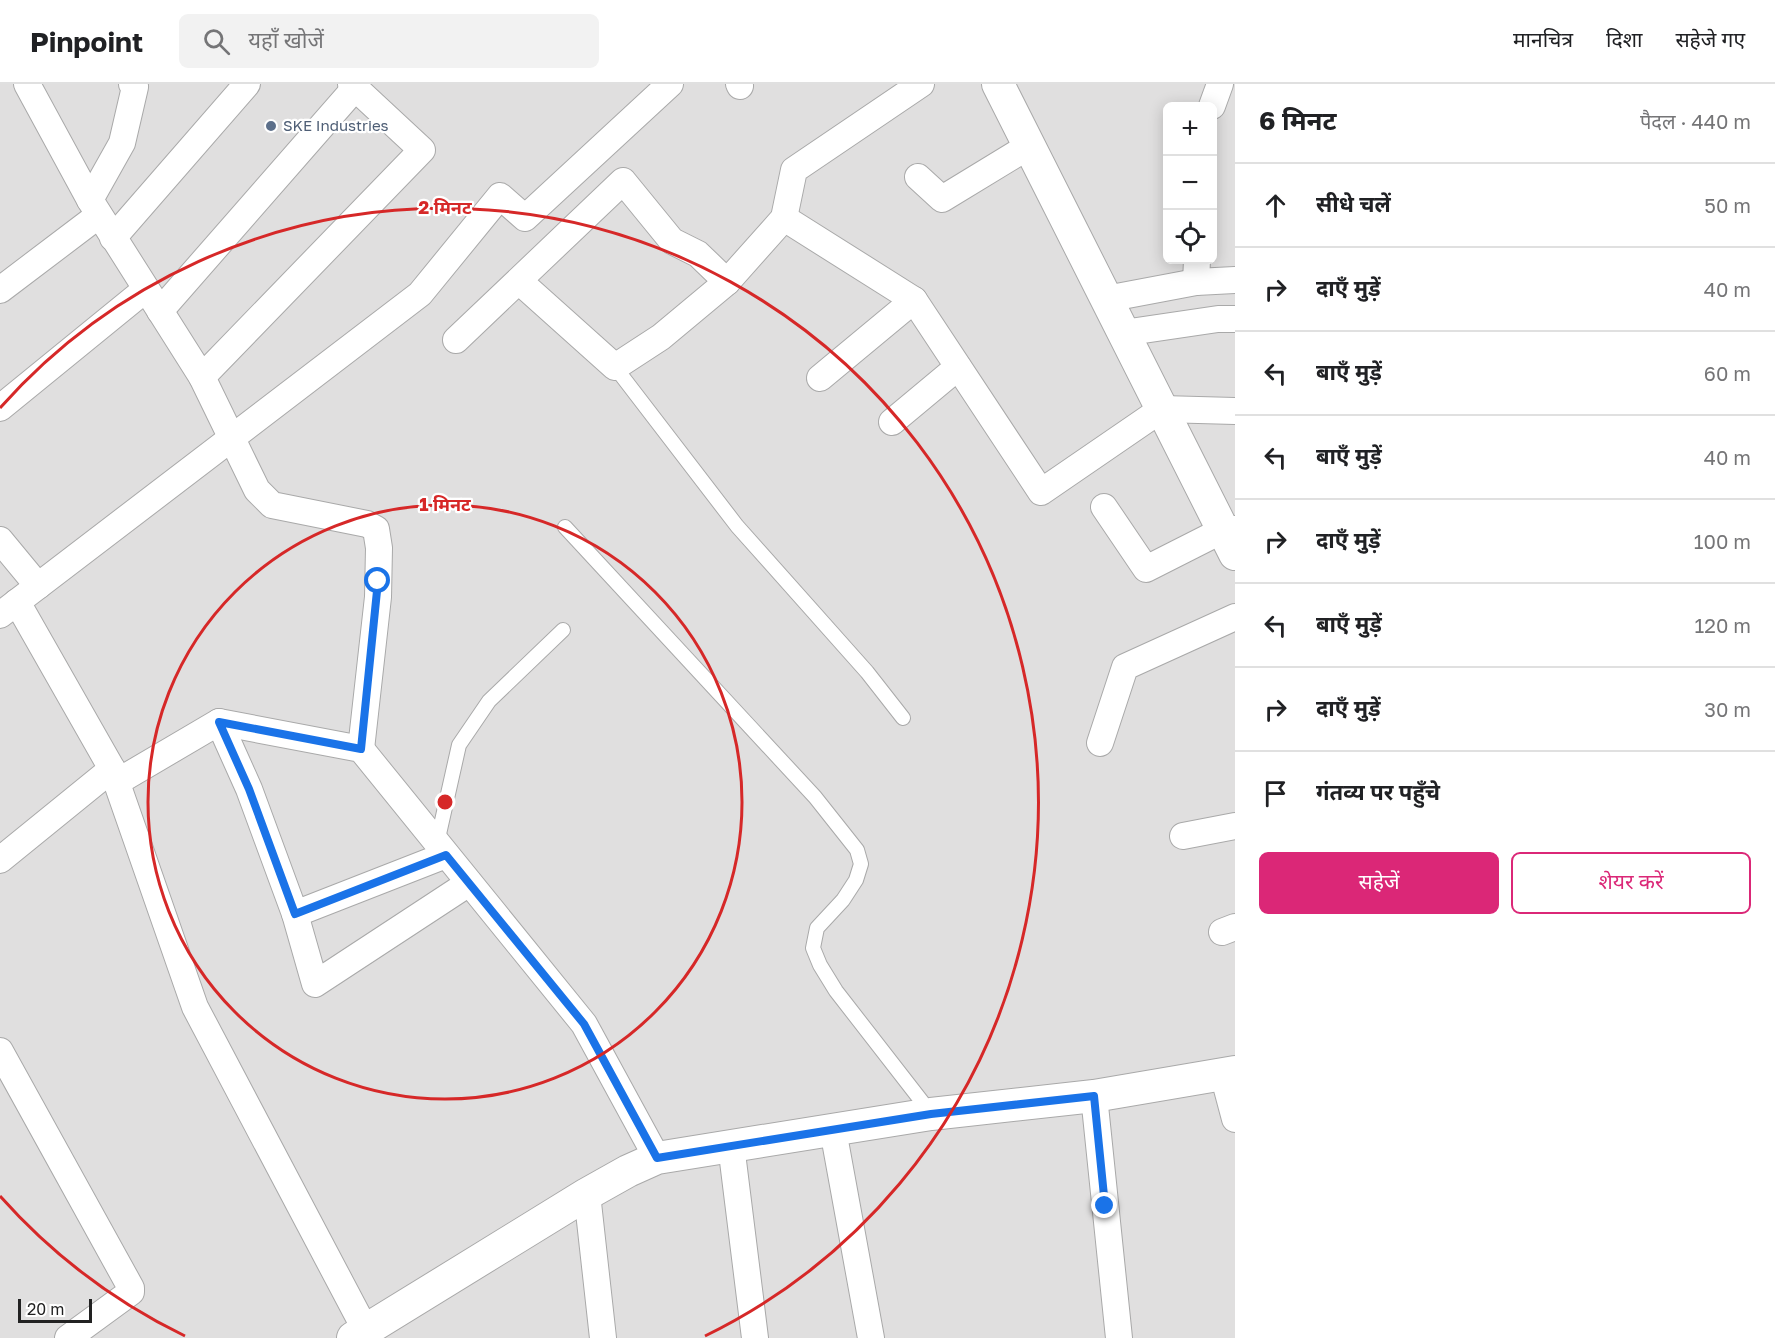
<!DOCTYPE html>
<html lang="hi">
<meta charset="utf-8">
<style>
body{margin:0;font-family:"Golos Text","Noto Sans Devanagari",sans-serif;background:#f2f2f2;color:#202124}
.controls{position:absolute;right:18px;top:18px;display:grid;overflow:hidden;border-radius:9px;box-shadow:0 3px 15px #0003}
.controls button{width:54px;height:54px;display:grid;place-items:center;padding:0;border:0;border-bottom:2px solid #e0e0e0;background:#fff;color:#202124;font:30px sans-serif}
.scale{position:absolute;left:18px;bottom:15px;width:74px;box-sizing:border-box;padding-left:6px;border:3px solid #222;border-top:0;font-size:16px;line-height:21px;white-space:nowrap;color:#222;-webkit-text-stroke:4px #fff;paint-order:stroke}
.stop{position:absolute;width:18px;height:18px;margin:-14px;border:4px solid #1a73e8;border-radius:50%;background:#fff}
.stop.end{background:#1a73e8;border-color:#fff;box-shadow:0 2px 6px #0008}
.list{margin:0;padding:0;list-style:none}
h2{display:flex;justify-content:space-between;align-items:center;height:78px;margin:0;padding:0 24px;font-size:26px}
h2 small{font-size:20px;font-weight:400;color:#757577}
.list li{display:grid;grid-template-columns:39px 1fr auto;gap:18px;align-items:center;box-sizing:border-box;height:84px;padding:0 24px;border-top:2px solid #e0e0e0}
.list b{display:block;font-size:22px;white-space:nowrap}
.list em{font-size:20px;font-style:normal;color:#757577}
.actions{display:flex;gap:12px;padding:18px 24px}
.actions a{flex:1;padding:14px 0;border:2px solid #db2777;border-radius:9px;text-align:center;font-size:21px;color:#db2777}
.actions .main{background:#db2777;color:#fff}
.icon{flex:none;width:33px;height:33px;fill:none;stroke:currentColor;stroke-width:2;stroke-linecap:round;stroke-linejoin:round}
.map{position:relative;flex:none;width:1235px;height:1254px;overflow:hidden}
header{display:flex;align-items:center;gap:36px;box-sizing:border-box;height:84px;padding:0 30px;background:#fff;border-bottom:2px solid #e0e0e0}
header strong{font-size:28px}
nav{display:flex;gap:33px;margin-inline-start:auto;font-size:21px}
.search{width:420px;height:54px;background:#f2f2f2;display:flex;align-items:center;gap:15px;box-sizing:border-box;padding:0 21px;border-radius:9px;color:#757577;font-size:22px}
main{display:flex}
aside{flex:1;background:#fff}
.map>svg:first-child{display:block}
</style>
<header>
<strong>Pinpoint</strong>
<div class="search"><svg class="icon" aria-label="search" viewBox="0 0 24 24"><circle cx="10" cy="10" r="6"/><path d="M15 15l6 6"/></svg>यहाँ खोजें</div>
<nav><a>मानचित्र</a><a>दिशा</a><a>सहेजे गए</a></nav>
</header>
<main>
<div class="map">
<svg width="1235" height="1254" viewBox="0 0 1235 1254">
<rect width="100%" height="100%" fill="#f2efe9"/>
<!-- residential -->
<path fill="#e0dfdf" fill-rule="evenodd" d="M0,0H1235V1254H0ZM1168,22H1212V176H1168Z"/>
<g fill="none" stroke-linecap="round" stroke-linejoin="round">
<!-- service casing -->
<g stroke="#a9a9a9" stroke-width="16">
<g id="service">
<path d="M615,283L737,442L867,588L903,634"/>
<path d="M565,443L815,713L857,766L861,780L856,796L843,816L817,844L813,864L820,881L836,907L930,1028"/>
<path d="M437,759L459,661L489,617L563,546"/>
</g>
</g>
<!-- minor casing -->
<g stroke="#a9a9a9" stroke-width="28">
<g id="minor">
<path d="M27,0L90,116L202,293L257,406L272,421L367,440L376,445L379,464L378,513L361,665"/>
<path d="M739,0L740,2"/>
<path d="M1212,22L1220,0"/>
<path d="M918,93L942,115L1029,62"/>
<path d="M90,116L122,59L135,3L132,0"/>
<path d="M784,134L914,216L1041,408L1162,325L1235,327"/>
<path d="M113,154L247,0"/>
<path d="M519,197L615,283L661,253L727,198L784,134L794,86L921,0"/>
<path d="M1196,198L1197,176"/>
<path d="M0,206L99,131"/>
<path d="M1106,215L1196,198L1235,196"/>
<path d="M160,227L355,4"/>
<path d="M1123,249L1218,235H1235"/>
<path d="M456,256L623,97L672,157L698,170L727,198"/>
<path d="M202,293L422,66L351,0"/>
<path d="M820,294L914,216"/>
<path d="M0,324L146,205"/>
<path d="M892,338L958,283"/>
<path d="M1104,423L1146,485L1223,446L1235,445"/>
<path d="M0,456L38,502"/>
<path d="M17,518L112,685L195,923L365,1245"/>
<path d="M0,531L420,210L500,112L525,134L670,0"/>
<path d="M219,638L249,705L295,830L446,771"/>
<path d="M1100,659L1125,583L1235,533"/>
<path d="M117,698L219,638L361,665L584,940L657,1074"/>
<path d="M1183,752L1235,742"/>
<path d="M0,776L112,685"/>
<path d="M295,830L315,900L469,799"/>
<path d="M1222,848L1235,843"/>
<path d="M0,967L131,1204V1208L68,1254"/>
<path d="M1223,990L1235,1035"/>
<path d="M1094,1012L1119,1254"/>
<path d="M833,1046L871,1254"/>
<path d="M731,1061L755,1254"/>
<path d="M587,1110L603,1254"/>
</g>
</g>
<!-- tertiary casing -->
<g stroke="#a9a9a9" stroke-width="34">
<g id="tertiary">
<path d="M998,0L1235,470"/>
<path d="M353,1254L587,1110L628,1087L657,1074L931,1030L1094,1012L1235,988"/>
</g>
</g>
<!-- service -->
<use href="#service" stroke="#fff" stroke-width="14"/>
<!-- minor -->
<use href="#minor" stroke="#fff" stroke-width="26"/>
<!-- tertiary -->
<use href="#tertiary" stroke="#fff" stroke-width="32"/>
</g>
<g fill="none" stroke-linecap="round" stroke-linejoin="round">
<!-- route -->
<path stroke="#1a73e8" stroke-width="8" d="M378,497L361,665L219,638L249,705L295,830L446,771L584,940L657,1074L931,1030L1094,1012L1105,1122"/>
</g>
<!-- distance rings -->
<g fill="none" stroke="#d62828" stroke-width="3">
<circle cx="445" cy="718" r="297"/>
<path d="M185 1252A594 594 0 0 1 0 1112M0 324A594 594 0 1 1 705 1252"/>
</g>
<!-- markers -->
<circle fill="#5c6f8a" stroke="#fff" stroke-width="2" cx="271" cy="42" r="6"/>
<g text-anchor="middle" stroke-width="4.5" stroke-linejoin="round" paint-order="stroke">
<!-- service labels -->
<g font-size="15" fill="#4e5e75" stroke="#fff" text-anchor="start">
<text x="283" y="47">SKE Industries</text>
</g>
</g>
<circle cx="445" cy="718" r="9" fill="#d62828" stroke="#fff" stroke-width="3"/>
<g font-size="18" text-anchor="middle" font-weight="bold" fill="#d62828" stroke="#fff" stroke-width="4.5" stroke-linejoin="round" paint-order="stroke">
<text x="445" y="130">2 मिनट</text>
<text x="445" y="427">1 मिनट</text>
</g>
</svg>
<div class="controls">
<button>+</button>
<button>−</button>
<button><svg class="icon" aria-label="locate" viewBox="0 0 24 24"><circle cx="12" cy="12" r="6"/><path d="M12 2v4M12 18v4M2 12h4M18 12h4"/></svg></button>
</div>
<div class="scale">20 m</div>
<div class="stop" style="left:378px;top:497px"></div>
<div class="stop end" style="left:1105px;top:1122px"></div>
</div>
<aside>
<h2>6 मिनट<small>पैदल · 440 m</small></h2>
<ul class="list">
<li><svg class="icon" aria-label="ahead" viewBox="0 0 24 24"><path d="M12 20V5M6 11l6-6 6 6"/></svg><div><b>सीधे चलें</b></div><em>50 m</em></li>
<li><svg class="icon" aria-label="right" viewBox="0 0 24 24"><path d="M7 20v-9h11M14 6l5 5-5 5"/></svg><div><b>दाएँ मुड़ें</b></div><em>40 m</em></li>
<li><svg class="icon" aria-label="left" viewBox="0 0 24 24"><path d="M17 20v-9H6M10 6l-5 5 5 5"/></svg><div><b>बाएँ मुड़ें</b></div><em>60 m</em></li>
<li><svg class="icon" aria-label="left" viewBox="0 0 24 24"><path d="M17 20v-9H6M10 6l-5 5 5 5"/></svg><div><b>बाएँ मुड़ें</b></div><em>40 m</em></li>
<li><svg class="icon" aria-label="right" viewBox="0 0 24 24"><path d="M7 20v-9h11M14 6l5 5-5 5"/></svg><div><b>दाएँ मुड़ें</b></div><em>100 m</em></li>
<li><svg class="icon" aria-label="left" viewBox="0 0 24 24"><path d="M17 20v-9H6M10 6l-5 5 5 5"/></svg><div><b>बाएँ मुड़ें</b></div><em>120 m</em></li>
<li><svg class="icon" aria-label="right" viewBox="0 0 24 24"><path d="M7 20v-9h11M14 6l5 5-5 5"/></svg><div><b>दाएँ मुड़ें</b></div><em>30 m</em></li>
<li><svg class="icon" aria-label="arrive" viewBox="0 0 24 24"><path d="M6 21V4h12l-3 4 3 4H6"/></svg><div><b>गंतव्य पर पहुँचे</b></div></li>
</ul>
<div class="actions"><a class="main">सहेजें</a><a>शेयर करें</a></div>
</aside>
</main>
